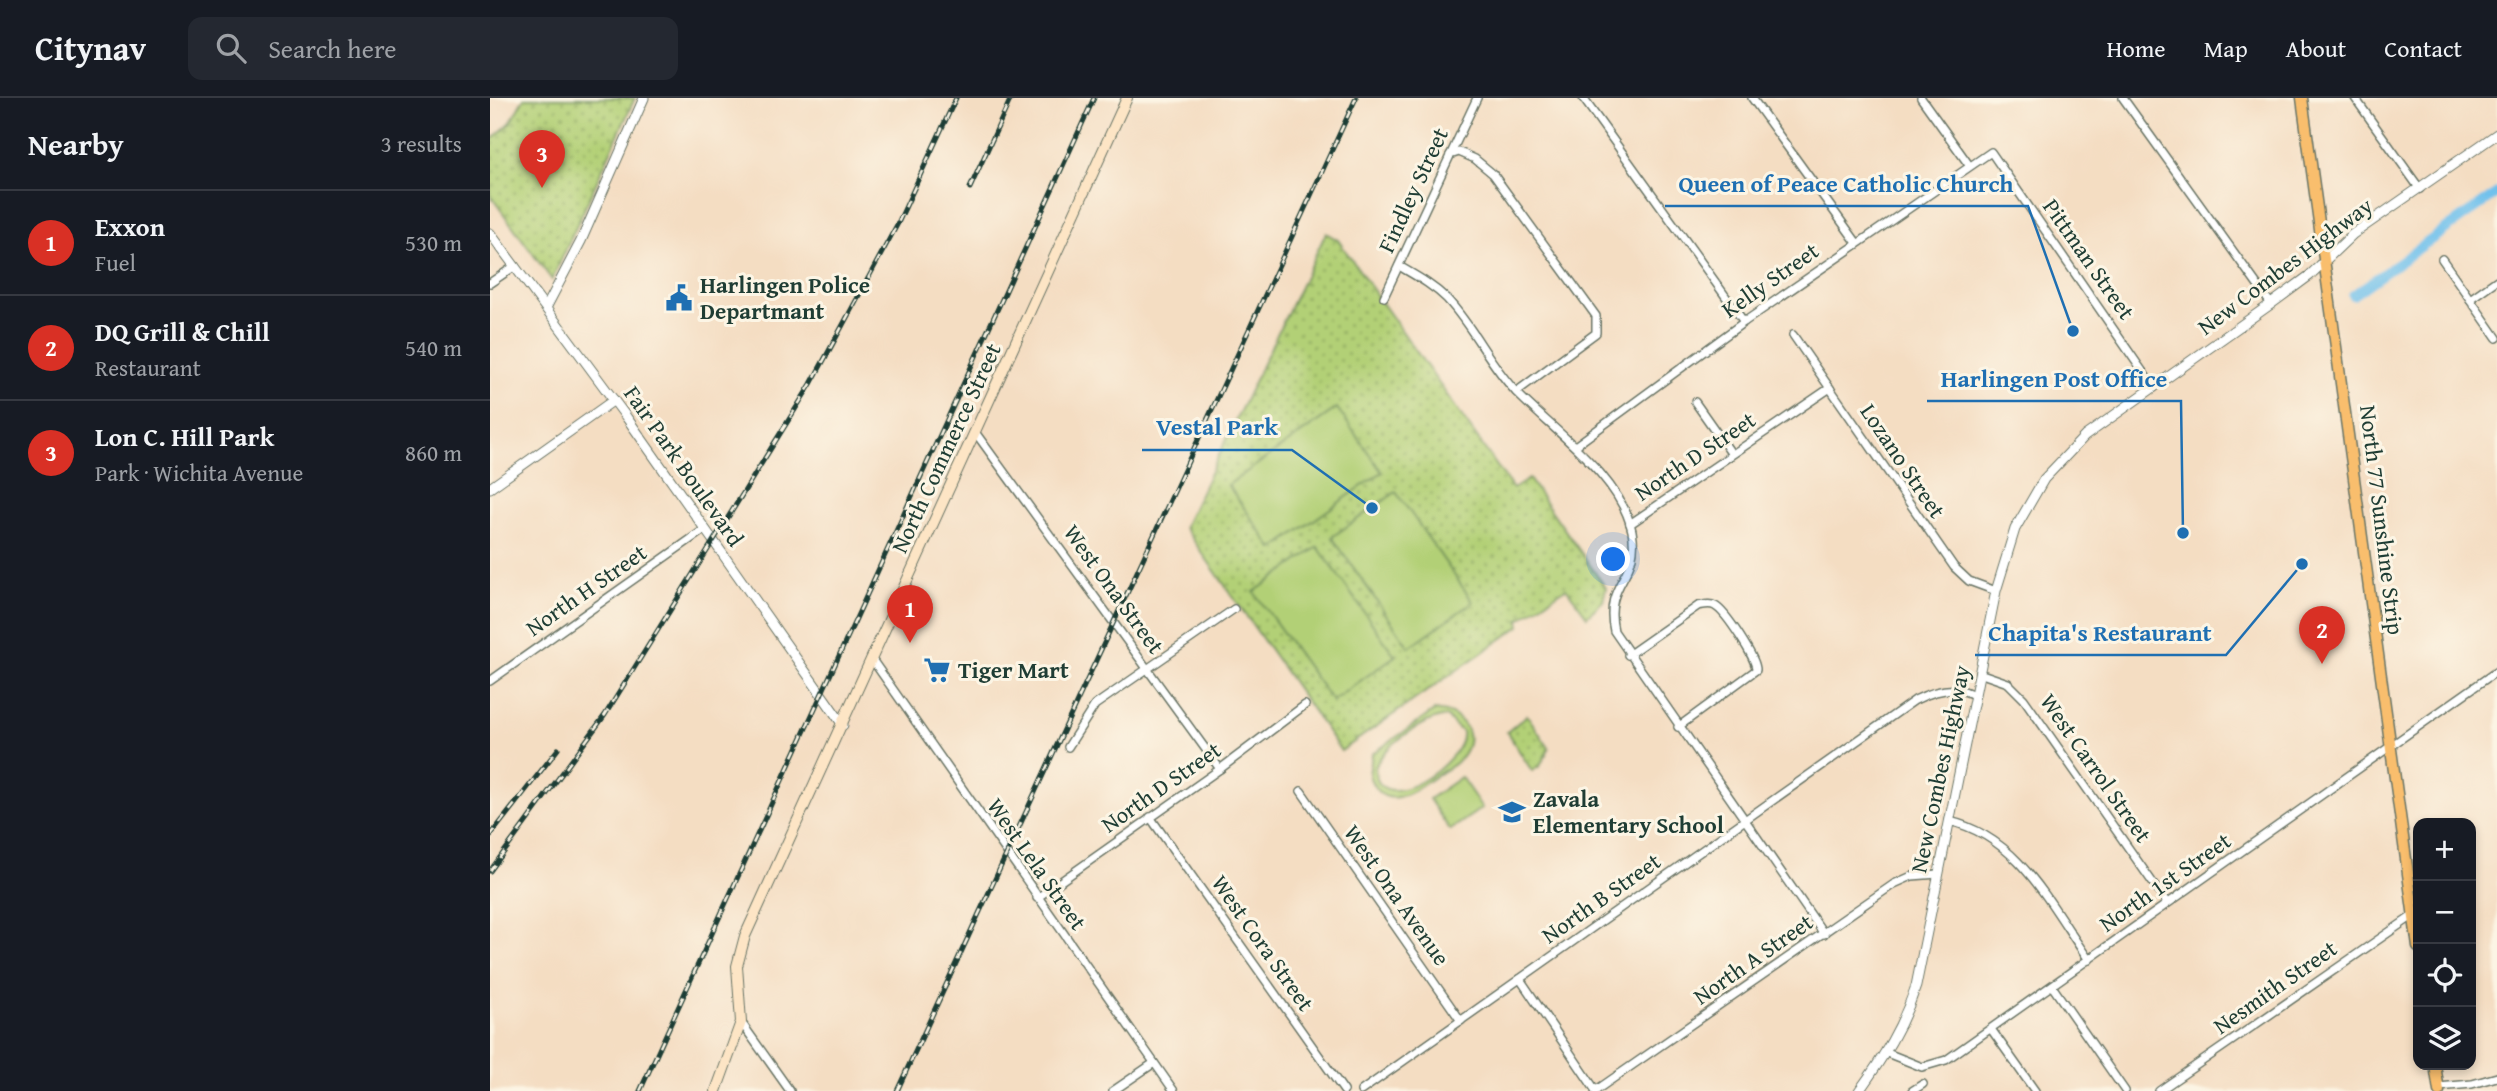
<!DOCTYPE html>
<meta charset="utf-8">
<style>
body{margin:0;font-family:"Gentium Book Plus",serif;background:#242831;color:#f1f3f6}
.controls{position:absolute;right:21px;bottom:21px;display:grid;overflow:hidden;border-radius:14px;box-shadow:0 4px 10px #0003}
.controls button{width:63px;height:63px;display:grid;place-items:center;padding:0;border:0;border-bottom:2px solid #363941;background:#171b24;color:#f1f3f6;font:35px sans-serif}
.you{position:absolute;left:1124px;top:462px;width:24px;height:24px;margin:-18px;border:5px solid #fff;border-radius:50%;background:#1a73e8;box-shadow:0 0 0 10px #1a73e833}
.badge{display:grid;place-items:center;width:46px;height:46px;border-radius:50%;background:#d93025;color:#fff;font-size:23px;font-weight:700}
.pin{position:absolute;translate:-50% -58px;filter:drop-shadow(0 2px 4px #0008)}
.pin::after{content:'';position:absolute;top:37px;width:24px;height:21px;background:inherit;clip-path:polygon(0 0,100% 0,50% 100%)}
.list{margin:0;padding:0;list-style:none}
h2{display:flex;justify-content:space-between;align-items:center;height:91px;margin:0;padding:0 28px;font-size:30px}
h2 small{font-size:23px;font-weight:400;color:#9ea1a6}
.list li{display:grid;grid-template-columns:46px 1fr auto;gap:21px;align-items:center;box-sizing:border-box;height:105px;padding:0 28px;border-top:2px solid #363941}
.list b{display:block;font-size:26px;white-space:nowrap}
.list p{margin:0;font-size:23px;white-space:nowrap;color:#9ea1a6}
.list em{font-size:23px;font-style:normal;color:#9ea1a6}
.icon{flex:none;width:38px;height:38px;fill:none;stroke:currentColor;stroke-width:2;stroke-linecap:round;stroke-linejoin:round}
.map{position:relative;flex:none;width:2007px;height:993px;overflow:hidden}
header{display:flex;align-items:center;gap:42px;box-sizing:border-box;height:98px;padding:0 35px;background:#171b24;border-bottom:2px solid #363941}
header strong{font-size:33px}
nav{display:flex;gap:38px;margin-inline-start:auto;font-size:24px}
.search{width:490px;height:63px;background:#242831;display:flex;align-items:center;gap:18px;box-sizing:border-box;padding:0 24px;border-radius:14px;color:#9ea1a6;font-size:26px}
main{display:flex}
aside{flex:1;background:#171b24}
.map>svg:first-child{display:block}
</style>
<header>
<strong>Citynav</strong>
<div class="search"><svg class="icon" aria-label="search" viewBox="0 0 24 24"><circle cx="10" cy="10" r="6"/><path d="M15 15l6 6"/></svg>Search here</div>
<nav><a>Home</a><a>Map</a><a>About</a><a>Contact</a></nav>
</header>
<main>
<aside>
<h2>Nearby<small>3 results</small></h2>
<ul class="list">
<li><span class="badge">1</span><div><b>Exxon</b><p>Fuel</p></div><em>530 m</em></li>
<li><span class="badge">2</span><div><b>DQ Grill &amp; Chill</b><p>Restaurant</p></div><em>540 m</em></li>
<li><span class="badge">3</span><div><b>Lon C. Hill Park</b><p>Park · Wichita Avenue</p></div><em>860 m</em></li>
</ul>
</aside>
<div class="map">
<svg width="2007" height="993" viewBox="0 0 2007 993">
<defs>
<pattern id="grass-dots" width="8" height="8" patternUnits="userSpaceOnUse" patternTransform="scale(1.75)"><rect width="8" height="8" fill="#b2d076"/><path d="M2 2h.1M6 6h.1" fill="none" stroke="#90aa62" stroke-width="1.8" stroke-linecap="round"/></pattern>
</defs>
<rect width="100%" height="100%" fill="#fcf5e5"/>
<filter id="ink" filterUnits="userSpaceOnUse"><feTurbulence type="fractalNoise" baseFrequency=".0143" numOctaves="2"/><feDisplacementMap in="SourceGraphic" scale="14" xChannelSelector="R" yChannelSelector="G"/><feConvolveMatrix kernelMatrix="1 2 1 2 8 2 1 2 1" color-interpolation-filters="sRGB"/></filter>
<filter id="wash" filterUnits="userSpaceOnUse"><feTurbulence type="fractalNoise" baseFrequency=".00686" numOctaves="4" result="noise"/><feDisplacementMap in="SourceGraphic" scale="28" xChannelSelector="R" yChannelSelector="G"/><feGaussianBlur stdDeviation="1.57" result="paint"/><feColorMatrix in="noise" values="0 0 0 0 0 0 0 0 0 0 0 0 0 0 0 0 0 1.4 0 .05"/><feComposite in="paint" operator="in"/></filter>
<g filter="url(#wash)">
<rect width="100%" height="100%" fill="#f4ddc2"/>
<!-- grass -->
<g fill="url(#grass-dots)" stroke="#688655" stroke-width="2">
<path d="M34,0H145L62,182L0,97V43L20,25Z"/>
<path d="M836,135L848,142L1023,391L1039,381L1116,490L1113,503L1097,518L1076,490L1029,522L1030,528L851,653L694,429Z"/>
<path d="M1037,617L1059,650L1050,668L1042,673L1017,634Z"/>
</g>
<!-- garden -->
<g fill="#b2d076" stroke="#688655" stroke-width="2" fill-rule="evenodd">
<path d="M847,310L892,374L783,451L738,387Z"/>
<path d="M906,394L983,504L919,549L842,439Z"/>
<path d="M828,449L905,558L842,603L764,494Z"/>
<path d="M944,613C967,611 988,633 974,655C968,666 954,672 944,679C922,695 892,717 879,677L882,656ZM956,619L972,634C977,663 888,724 885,671C888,652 936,618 956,619Z"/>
<path d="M971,679L992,710L960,732L939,701Z"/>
</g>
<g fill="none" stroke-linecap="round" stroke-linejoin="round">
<!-- canal -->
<path stroke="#71c1ec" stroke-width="10" d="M1863,197L2007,95"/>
</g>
</g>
<g filter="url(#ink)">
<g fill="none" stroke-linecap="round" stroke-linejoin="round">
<!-- minor casing -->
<g stroke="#6a7566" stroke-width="10">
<g id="minor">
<path d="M1093,0L1254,224"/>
<path d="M1262,0L1367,145"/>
<path d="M1431,0L1479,67"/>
<path d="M1633,0L1781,206"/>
<path d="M1865,0L1930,91"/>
<path d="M960,57L969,54L985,61L1003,76L1106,218V235L1026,294"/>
<path d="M1952,161L2007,240"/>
<path d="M909,168C926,178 943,187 957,201C984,230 1000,267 1027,295C1064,333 1131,379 1142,433C1151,480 1113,483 1124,533L1334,836"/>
<path d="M0,185L25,168"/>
<path d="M894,199L987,0"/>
<path d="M1980,201L2007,182"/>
<path d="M1303,237L1464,469L1479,483L1506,493"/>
<path d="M1205,304L1241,355"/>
<path d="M485,334L730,671"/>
<path d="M1085,348L1254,224L1501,54L1664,290"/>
<path d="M1140,426L1340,290"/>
<path d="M1138,557L1208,508C1214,507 1220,505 1225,508C1235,513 1267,561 1266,572L1188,629"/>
<path d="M381,560L684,993"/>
<path d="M1489,575L1518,585L1534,601L1677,805"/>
<path d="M0,583L215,431"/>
<path d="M578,649L605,607L744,511"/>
<path d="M811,693L971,923"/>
<path d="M660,719L854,993"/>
<path d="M1459,723C1529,739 1560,807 1599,862"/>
<path d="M547,800L730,671L815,607"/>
<path d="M1030,881L1106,993"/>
<path d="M1562,888L1635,993"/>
<path d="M251,924L300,993"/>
<path d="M1501,931L1545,993"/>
<path d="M1397,955L1432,969L1456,962L2007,573"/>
<path d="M1948,989L1982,986L2007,979"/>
<path d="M623,993L664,965"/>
<path d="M871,993L1425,602C1443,593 1467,586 1485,598"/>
<path d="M1105,993L1404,786L1422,778L1448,776"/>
<path d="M1422,993L1433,986"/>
<path d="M1669,993L1924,817"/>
</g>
</g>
<!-- tertiary casing -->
<g stroke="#6a7566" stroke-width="11">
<g id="tertiary">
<path d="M0,135L137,320L353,627"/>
<path d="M56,210L91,143L154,0"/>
<path d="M0,390L124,302"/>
<path d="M1369,993C1393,960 1413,928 1426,888L1506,493L1525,431L1554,381L1595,338L1781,206L1819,178L1863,136L2007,36"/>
</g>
</g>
<!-- secondary casing -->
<g stroke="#6a7566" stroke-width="12">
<path id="secondary" d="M226,993L251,924L247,868L255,838L637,0"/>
</g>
<!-- primary casing -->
<g stroke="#6a7566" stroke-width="13">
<g id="primary">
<path d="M1812,0L1928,849"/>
<path d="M1945,967L1949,993"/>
</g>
</g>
<!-- minor -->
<use href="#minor" stroke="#fff" stroke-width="7"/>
<!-- tertiary -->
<use href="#tertiary" stroke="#fff" stroke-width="9"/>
<!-- secondary -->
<use href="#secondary" stroke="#fde5c5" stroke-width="10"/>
<!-- primary -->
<use href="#primary" stroke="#f9be6d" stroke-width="10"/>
<!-- rail casing -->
<g stroke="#1f3d34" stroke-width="5">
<g id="rail">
<path d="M480,90L521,0"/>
<path d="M0,738L68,651"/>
<path d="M0,773L115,617L321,286L408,125L466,0"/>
<path d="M150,993L604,0"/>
<path d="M407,993L866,0"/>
</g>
</g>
<!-- rail -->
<use href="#rail" stroke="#fcf5e5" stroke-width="2.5" stroke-dasharray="8" stroke-linecap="butt"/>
</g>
</g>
<!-- icons -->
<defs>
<g id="civic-bare" transform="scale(2.1)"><path d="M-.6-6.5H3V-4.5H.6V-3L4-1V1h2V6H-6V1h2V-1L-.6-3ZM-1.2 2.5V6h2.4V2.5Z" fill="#1f6fb2" stroke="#fcf5e5" stroke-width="2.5" paint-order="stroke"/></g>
<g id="supermarket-bare" transform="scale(2.1)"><path d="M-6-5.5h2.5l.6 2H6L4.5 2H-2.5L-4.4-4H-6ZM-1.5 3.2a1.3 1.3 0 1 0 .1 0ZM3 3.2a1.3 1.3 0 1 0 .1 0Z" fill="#1f6fb2" stroke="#fcf5e5" stroke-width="2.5" paint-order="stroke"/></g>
<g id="school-bare" transform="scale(2.1)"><path d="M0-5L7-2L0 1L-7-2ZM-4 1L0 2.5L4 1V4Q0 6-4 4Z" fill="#1f6fb2" stroke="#fcf5e5" stroke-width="2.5" paint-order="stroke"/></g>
</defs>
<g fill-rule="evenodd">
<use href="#civic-bare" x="189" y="200"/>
<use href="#supermarket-bare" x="447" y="572"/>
<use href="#school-bare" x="1022" y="714"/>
</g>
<g text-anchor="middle" stroke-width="6" stroke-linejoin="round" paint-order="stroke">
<!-- street labels -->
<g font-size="23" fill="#1f3d34" stroke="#fcf5e5">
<text transform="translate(923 92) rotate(-65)" y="8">Findley Street</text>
<text transform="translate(1599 161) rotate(55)" y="8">Pittman Street</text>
<text transform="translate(1795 168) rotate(-37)" y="8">New Combes Highway</text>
<text transform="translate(1280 182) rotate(-35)" y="8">Kelly Street</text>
<text transform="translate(456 350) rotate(-65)" y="8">North Commerce Street</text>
<text transform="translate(1205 358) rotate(-34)" y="8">North D Street</text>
<text transform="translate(1413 363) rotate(56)" y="8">Lozano Street</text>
<text transform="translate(194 368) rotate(55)" y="8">Fair Park Boulevard</text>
<text transform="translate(1892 422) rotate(83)" y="8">North 77 Sunshine Strip</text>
<text transform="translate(624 491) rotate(54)" y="8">West Ona Street</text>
<text transform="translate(96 492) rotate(-35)" y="8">North H Street</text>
<text transform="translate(1606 670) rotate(55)" y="8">West Carrol Street</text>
<text transform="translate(1450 671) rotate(-78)" y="8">New Combes Highway</text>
<text transform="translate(671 689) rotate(-35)" y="8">North D Street</text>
<text transform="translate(547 766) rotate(55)" y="8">West Lela Street</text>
<text transform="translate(1675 784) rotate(-35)" y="8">North 1st Street</text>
<text transform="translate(907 797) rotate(55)" y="8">West Ona Avenue</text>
<text transform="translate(1111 800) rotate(-35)" y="8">North B Street</text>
<text transform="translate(773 845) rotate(55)" y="8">West Cora Street</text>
<text transform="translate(1263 861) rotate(-35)" y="8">North A Street</text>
<text transform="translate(1785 889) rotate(-35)" y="8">Nesmith Street</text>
</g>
<!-- poi labels -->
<g font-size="23" font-weight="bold" fill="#1f3d34" stroke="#fcf5e5" text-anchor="start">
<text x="210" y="195">Harlingen Police<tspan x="210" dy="26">Departmant</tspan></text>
<text x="468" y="580">Tiger Mart</text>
<text x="1043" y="709">Zavala<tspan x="1043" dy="26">Elementary School</tspan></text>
</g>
</g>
<!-- callouts -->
<path fill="none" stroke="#1f6fb2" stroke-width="2.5" d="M1583 233L1538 108H1175M1693 435L1691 303H1437M882 410L802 352H652M1812 466L1736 557H1485"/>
<g fill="#1f6fb2" stroke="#fcf5e5" stroke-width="2.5">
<circle cx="1583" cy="233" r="7"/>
<circle cx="1693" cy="435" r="7"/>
<circle cx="882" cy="410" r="7"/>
<circle cx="1812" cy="466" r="7"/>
</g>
<g font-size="24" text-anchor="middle" font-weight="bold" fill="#1f6fb2" stroke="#fcf5e5" stroke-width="6" stroke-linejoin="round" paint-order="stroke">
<text x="1356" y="94">Queen of Peace Catholic Church</text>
<text x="1564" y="289">Harlingen Post Office</text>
<text x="727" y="337">Vestal Park</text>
<text x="1610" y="543">Chapita's Restaurant</text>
</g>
</svg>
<div class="controls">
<button>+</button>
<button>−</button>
<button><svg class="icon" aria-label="locate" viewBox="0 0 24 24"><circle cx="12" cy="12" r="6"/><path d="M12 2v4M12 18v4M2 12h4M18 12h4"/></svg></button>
<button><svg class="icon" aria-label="layers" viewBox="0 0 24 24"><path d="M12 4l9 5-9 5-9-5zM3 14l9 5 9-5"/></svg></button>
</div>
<div class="you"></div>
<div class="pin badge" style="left:420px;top:545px">1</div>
<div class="pin badge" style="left:1832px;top:566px">2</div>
<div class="pin badge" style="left:52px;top:90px">3</div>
</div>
</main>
